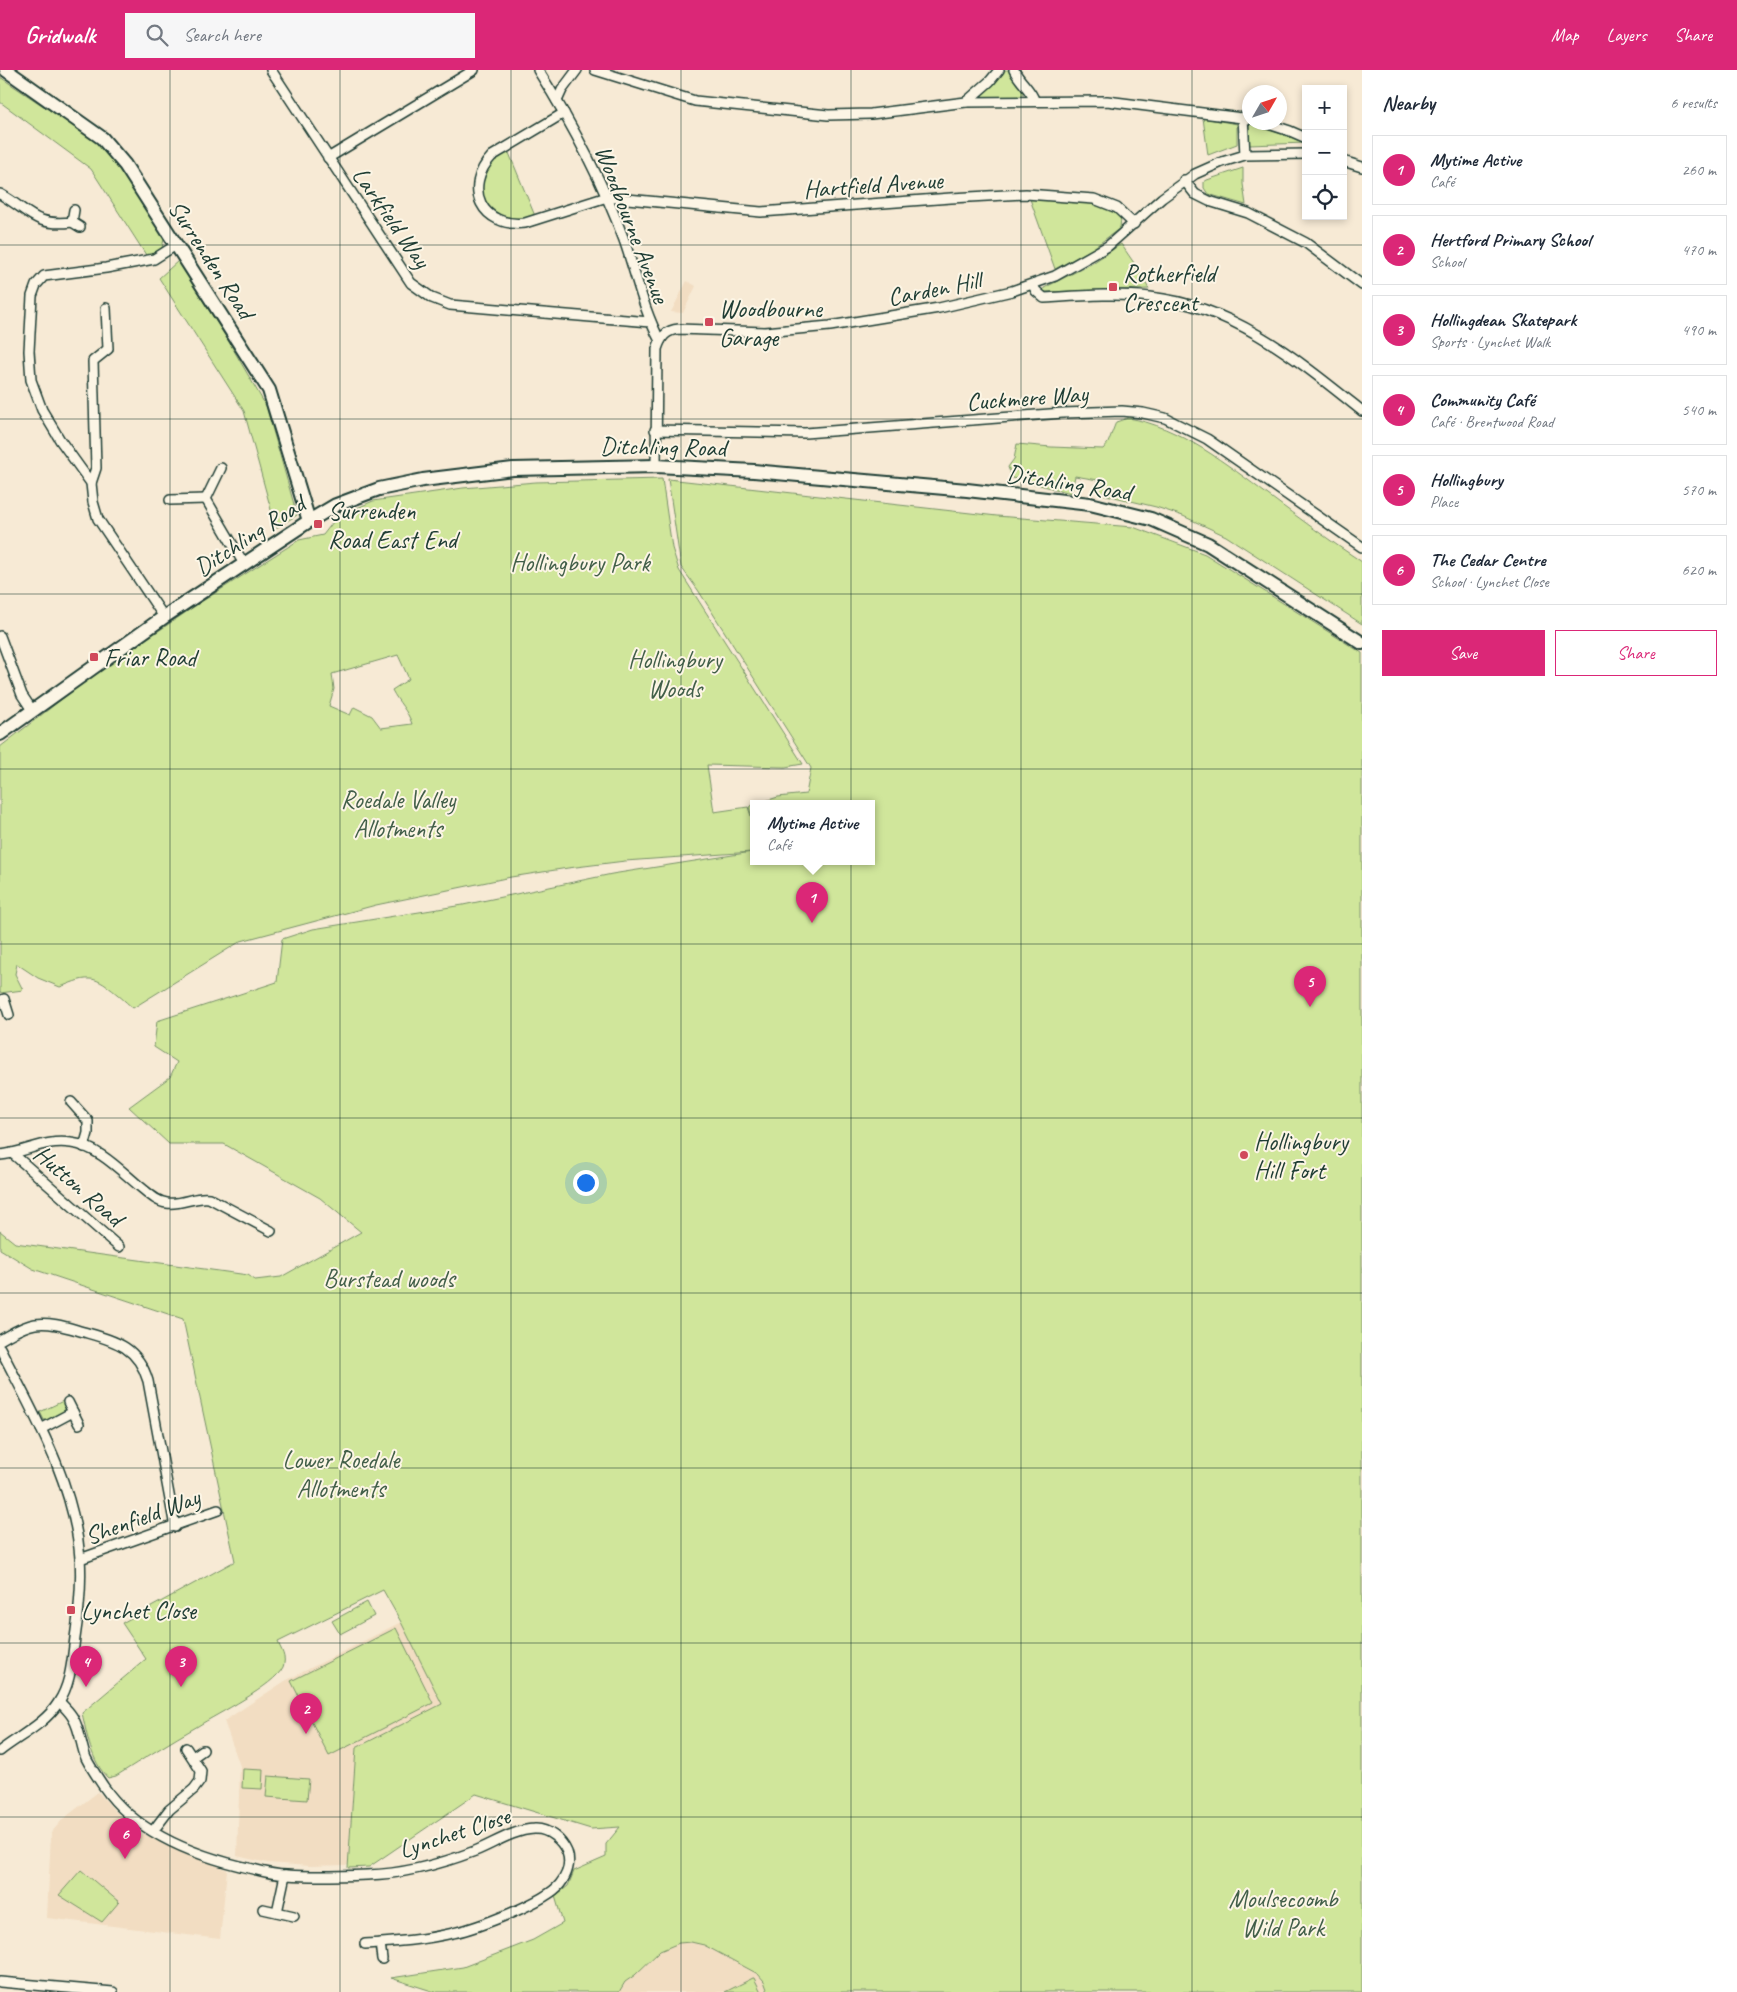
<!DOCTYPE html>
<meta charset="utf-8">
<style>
body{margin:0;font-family:Caveat,sans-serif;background:#f6f6f7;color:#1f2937}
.controls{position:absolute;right:15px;top:15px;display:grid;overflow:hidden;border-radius:0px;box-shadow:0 2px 8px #0003}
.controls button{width:45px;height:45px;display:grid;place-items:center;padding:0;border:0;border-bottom:1px solid #e0e1e3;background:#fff;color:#1f2937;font:25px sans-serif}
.compass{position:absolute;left:1242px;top:15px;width:45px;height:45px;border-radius:50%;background:#fff;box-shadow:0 2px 8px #0003;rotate:51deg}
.you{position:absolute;left:585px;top:1112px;width:18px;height:18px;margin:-12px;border:4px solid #fff;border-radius:50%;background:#1a73e8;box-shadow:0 0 0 8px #1a73e833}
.badge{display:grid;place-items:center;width:32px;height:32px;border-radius:50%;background:#db2777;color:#fff;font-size:16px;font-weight:700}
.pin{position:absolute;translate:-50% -41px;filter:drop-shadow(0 1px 2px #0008)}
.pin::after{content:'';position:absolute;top:26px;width:18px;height:15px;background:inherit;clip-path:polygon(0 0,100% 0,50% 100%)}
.popup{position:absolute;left:750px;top:730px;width:125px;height:65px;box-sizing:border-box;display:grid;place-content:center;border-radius:0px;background:#fff;filter:drop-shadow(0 1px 4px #0005);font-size:16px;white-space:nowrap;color:#747a83}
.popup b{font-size:19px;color:#1f2937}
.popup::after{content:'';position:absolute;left:50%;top:100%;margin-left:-10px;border:10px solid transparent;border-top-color:#fff}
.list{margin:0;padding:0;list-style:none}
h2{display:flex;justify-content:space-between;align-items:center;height:65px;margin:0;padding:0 20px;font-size:21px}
h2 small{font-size:16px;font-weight:400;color:#747a83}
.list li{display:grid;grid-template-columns:32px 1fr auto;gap:15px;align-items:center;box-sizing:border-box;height:70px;margin:0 10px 10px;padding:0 10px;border:1px solid #e0e1e3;border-radius:0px}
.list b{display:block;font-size:19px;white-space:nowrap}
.list p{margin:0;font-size:16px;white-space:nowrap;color:#747a83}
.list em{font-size:16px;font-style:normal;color:#747a83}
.actions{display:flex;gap:10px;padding:15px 20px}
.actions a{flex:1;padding:11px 0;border:1px solid #db2777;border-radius:0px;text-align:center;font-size:18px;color:#db2777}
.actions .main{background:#db2777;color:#fff}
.icon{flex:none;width:28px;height:28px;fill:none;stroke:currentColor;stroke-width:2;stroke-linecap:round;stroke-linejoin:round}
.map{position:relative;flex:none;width:1362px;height:1922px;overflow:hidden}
header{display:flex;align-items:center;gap:30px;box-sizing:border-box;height:70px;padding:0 25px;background:#db2777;color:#fff}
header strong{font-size:24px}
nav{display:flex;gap:28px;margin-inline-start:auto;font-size:18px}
.search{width:350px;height:45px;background:#f6f6f7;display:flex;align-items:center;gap:12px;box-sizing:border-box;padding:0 18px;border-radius:0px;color:#747a83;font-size:19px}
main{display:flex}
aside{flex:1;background:#fff}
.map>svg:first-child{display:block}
</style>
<header>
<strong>Gridwalk</strong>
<div class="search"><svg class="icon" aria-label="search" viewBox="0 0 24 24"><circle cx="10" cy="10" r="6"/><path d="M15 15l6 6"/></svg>Search here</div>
<nav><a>Map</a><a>Layers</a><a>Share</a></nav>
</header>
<main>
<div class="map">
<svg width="1362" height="1922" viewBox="0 0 1362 1922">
<rect width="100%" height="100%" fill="#f7ead5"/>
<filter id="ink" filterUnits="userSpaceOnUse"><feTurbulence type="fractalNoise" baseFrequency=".02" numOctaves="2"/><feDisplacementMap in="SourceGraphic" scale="10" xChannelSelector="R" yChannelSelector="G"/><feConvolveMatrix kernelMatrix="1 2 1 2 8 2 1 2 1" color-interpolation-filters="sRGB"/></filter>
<g filter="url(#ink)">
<!-- built -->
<g fill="#f2ddc2">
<path d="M687,211L696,216L683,243L671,242Z"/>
<path d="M401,1552L442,1634L356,1678L348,1795L309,1796L268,1793L237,1786L240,1696L224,1651L285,1611Z"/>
<path d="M98,1722L114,1740L141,1763L227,1800L220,1869L47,1848L51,1763L63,1749Z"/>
<path d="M691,1872L704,1875L758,1904L764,1911L768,1922H619L625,1912L635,1905L660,1881L679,1873Z"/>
</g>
<!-- green -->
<g fill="#d0e69b" stroke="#789268" fill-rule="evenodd">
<path d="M1005,0H1009L1023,22L1021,27L982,28V22L995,13Z"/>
<path d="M0,7L100,74L136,123L164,169L162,178L155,184L146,185L91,99L0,32Z"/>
<path d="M1203,48L1237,54V74L1208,85Z"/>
<path d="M1249,53L1306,72V73L1249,75Z"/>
<path d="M509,83L535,146C480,164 461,98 509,83Z"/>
<path d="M1243,98V114L1246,135L1208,124L1204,118V112L1207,110Z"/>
<path d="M1030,129C1058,130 1101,124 1121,148L1120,158L1092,179L1055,199Z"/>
<path d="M1121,174L1134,193L1149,219L1043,222L1044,218L1091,194Z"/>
<path d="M178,191L229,272L266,336L297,445L276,458L244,341L159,208Z"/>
<path d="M1128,348C1179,356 1228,395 1268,425C1299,448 1330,471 1362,492V554L1226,466L1183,446L1156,437L1098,423V410L1075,406L1071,423L1012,408L1008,397L1014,389L1017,374L1051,377L1103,379L1108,373L1116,352Z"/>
<path d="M662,409L672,478L679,500L803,694L785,697L707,695L714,742L748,737L753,752L749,737L753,735V792H871V734H756L778,727L806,724L811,698L698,520L681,497L668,409L997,446L1133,457L1205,484L1362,583V1922H768L764,1911L758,1904L704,1875L691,1872L679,1873L660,1881L635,1905L625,1912L619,1922H435L391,1908L463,1897L533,1870L563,1853L555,1826L568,1816L574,1801L606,1787V1774L620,1757L591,1759L476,1724L369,1797L348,1798L356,1678L442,1634L401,1552L383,1520L278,1572C281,1580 287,1587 283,1597C274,1616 217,1644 198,1656C170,1672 143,1689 116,1706L108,1708C91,1691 87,1665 82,1643L146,1589L122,1553L235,1491L183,1249L33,1199L0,1179V1161L15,1173L248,1205L255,1210L281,1207L361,1162L320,1128L224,1074H169L129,1037L170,1007L177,992L154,977L157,951L277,912L282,869L313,859L463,835L612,804L752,782L625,791L568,798L511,807L376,835L241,871L133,938C123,930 103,909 90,909C80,908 69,914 60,917L38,908L17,894L15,904L23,920L0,923V677L89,608L201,532L299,470L323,465L337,447L373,431L463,418L536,412ZM398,585L409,609L392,620C398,632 408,641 412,654L381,658L372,646L354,637L350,645L329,636L334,619L332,604Z"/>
<path d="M63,1331L66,1338C62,1345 52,1351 44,1350L40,1342Z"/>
<path d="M367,1532L374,1546L340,1564L332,1551Z"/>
<path d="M396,1558L433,1633L329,1686L291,1611Z"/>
<path d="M243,1699L263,1700L262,1719L242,1718Z"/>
<path d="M268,1706L309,1709L307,1730L266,1727Z"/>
<path d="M81,1800L119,1832L102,1852L59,1825Z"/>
<path d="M754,1908L761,1922H725L753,1908Z"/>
</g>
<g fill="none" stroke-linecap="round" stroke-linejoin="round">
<!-- street casing -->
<g stroke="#1f3d34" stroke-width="12">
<g id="street">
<path d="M271,0L411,213L432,228L450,235L650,252"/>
<path d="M538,0C572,54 602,110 624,170C636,204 643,239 660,271"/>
<path d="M595,0L695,31L828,45L871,44L966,32L1107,31L1250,49"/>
<path d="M1014,0C1019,11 1032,21 1034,30"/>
<path d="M557,31L562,20L577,0"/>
<path d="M966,32L990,11L999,0"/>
<path d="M564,43L492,86C462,118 482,158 525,153L607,127L761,142L951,128L1026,124L1094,129L1117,138L1134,154"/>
<path d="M1243,47L1245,85"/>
<path d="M1262,52L1290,61L1306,68"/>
<path d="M328,88L474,0"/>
<path d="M1343,91L1362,97"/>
<path d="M1184,110L1195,124L1209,131L1248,143L1306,173L1362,215"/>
<path d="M0,124C29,140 34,157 72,152L74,140"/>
<path d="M72,152L80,157"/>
<path d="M1033,215L1036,221L1044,228C1079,226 1115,223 1150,227C1234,236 1298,290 1362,341"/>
<path d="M655,360L805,363L1063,343L1122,341L1143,343L1165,348L1207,369L1362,477"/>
<path d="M656,396L657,279C661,267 666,260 679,259L765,262L830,256L939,238L1012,221L1055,206L1108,176L1162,128L1195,104L1222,92L1245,85L1306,84"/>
<path d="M221,398L206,429L244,494"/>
<path d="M91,413L96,398L93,291L108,279L106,238"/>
<path d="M170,430L206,429"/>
<path d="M164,547L98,449L93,432L91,413L60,370L42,340L31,310L29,281L32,226L36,215L44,206L106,198L154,189L176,175"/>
<path d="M0,566L22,625L32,640"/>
<path d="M0,931L4,929L9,945"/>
<path d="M71,1032L88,1051V1063L84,1077"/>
<path d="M12,1083L119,1177"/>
<path d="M0,1085C26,1083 43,1069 71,1073C97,1076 119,1099 138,1115C147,1122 156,1132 167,1133C181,1135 195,1126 209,1128L271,1161"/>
<path d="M0,1270C11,1264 22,1256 35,1254C49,1252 63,1256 77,1260C110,1270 137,1273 148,1311L175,1457"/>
<path d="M0,1278C34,1345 74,1411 80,1488C82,1515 79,1542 75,1568C72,1590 71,1614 58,1633C45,1654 19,1666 0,1681"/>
<path d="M68,1332L79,1354"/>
<path d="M41,1359L73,1342"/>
<path d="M80,1489L218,1440"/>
<path d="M60,1632C64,1637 70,1642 73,1648C80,1659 81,1676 86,1688C91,1698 98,1708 104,1717C137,1765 198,1787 253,1799C264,1802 275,1805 287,1805C313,1807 341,1806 367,1805C404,1804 441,1794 475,1781C493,1774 513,1760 534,1759C548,1758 562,1770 567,1782C571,1793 567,1805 560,1814C546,1832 477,1858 453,1863C424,1870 395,1872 365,1874"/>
<path d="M193,1687L203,1680"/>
<path d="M153,1761L169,1740L194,1719L200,1711L201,1701L186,1678"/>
<path d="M263,1839L294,1846"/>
<path d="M277,1842L285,1805"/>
<path d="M380,1873L382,1889"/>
<path d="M0,1912L113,1922"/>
</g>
</g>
<!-- secondary casing -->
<g stroke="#1f3d34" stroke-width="16">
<g id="secondary">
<path d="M6,0L102,68L125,95L269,320L309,451"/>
<path d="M0,664L164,547L309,451L336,435L379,419L423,410L513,399L656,396L754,401L967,420L1090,434L1151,449L1208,474L1362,573"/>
</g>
</g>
<!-- street -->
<use href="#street" stroke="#fcf5e5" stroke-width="9"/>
<!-- secondary -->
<use href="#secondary" stroke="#fcf5e5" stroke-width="12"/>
</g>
</g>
<!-- grid -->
<path fill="none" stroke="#1f3d34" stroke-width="1" stroke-opacity="0.55" d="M170,0V1922M340,0V1922M511,0V1922M681,0V1922M851,0V1922M1021,0V1922M1192,0V1922M0,175H1362M0,349H1362M0,524H1362M0,699H1362M0,874H1362M0,1048H1362M0,1223H1362M0,1398H1362M0,1573H1362M0,1747H1362"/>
<!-- markers -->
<g fill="#d1495b" stroke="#fcf5e5" stroke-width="2">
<rect x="1108" y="212" width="10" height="10" rx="2.5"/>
<rect x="704" y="247" width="10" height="10" rx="2.5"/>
<rect x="313" y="449" width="10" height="10" rx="2.5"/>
<rect x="89" y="582" width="10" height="10" rx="2.5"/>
<circle cx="1244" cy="1085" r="5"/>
<rect x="66" y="1535" width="10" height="10" rx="2.5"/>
</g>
<g text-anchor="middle" stroke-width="4" stroke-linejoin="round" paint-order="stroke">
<!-- street labels -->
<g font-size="25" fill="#1f3d34" stroke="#fcf5e5">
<text transform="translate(873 114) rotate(-4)" y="9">Hartfield Avenue</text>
<text transform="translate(392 147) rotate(55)" y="9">Larkfield Way</text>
<text transform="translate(633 154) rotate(69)" y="9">Woodbourne Avenue</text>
<text transform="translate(212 189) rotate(57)" y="9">Surrenden Road</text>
<text transform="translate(934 218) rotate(-11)" y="9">Carden Hill</text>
<text transform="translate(1027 327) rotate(-4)" y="9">Cuckmere Way</text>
<text transform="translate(663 376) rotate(1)" y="9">Ditchling Road</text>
<text transform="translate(1069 412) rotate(9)" y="9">Ditchling Road</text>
<text transform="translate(249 465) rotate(-33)" y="9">Ditchling Road</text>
<text transform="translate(79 1115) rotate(41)" y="9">Hutton Road</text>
<text transform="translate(142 1446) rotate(-20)" y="9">Shenfield Way</text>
<text transform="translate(454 1762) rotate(-18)" y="9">Lynchet Close</text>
</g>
<!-- poi labels -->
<g font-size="25" fill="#1f3d34" stroke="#fcf5e5" text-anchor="start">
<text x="1123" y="212">Rotherfield<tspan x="1123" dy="29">Crescent</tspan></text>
<text x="719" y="247">Woodbourne<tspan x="719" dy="29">Garage</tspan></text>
<text x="328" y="449">Surrenden<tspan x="328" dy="29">Road East End</tspan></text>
<text x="104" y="596">Friar Road</text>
<text x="1254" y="1080">Hollingbury<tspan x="1254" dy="29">Hill Fort</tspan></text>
<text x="81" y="1549">Lynchet Close</text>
</g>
<!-- park labels -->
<g font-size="25" fill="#425f49" stroke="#fcf5e5">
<text x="580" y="501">Hollingbury Park</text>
<text x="675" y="598">Hollingbury<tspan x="675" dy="29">Woods</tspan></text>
<text x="398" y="738">Roedale Valley<tspan x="398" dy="29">Allotments</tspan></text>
<text x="389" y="1217">Burstead woods</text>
<text x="341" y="1398">Lower Roedale<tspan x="341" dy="29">Allotments</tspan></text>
<text x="1283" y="1837">Moulsecoomb<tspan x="1283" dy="29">Wild Park</tspan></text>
</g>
</g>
</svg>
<div class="controls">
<button>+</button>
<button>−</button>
<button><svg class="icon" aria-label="locate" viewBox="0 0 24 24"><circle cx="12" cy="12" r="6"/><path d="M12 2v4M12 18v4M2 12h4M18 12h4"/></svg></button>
</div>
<svg class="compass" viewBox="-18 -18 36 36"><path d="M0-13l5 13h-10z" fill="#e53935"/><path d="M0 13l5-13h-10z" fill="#747a83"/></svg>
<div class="you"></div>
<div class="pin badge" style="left:812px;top:853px">1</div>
<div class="popup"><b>Mytime Active</b>Café</div>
<div class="pin badge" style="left:306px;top:1664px">2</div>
<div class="pin badge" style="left:181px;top:1617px">3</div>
<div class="pin badge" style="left:86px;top:1617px">4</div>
<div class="pin badge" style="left:1310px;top:937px">5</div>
<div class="pin badge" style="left:125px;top:1789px">6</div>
</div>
<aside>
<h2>Nearby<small>6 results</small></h2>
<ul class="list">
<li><span class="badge">1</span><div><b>Mytime Active</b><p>Café</p></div><em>260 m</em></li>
<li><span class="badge">2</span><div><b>Hertford Primary School</b><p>School</p></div><em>470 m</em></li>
<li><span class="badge">3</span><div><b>Hollingdean Skatepark</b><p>Sports · Lynchet Walk</p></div><em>490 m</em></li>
<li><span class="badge">4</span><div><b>Community Café</b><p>Café · Brentwood Road</p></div><em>540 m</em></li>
<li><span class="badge">5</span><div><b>Hollingbury</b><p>Place</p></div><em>570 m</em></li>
<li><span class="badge">6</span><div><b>The Cedar Centre</b><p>School · Lynchet Close</p></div><em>620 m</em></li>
</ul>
<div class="actions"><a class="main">Save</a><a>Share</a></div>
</aside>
</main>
